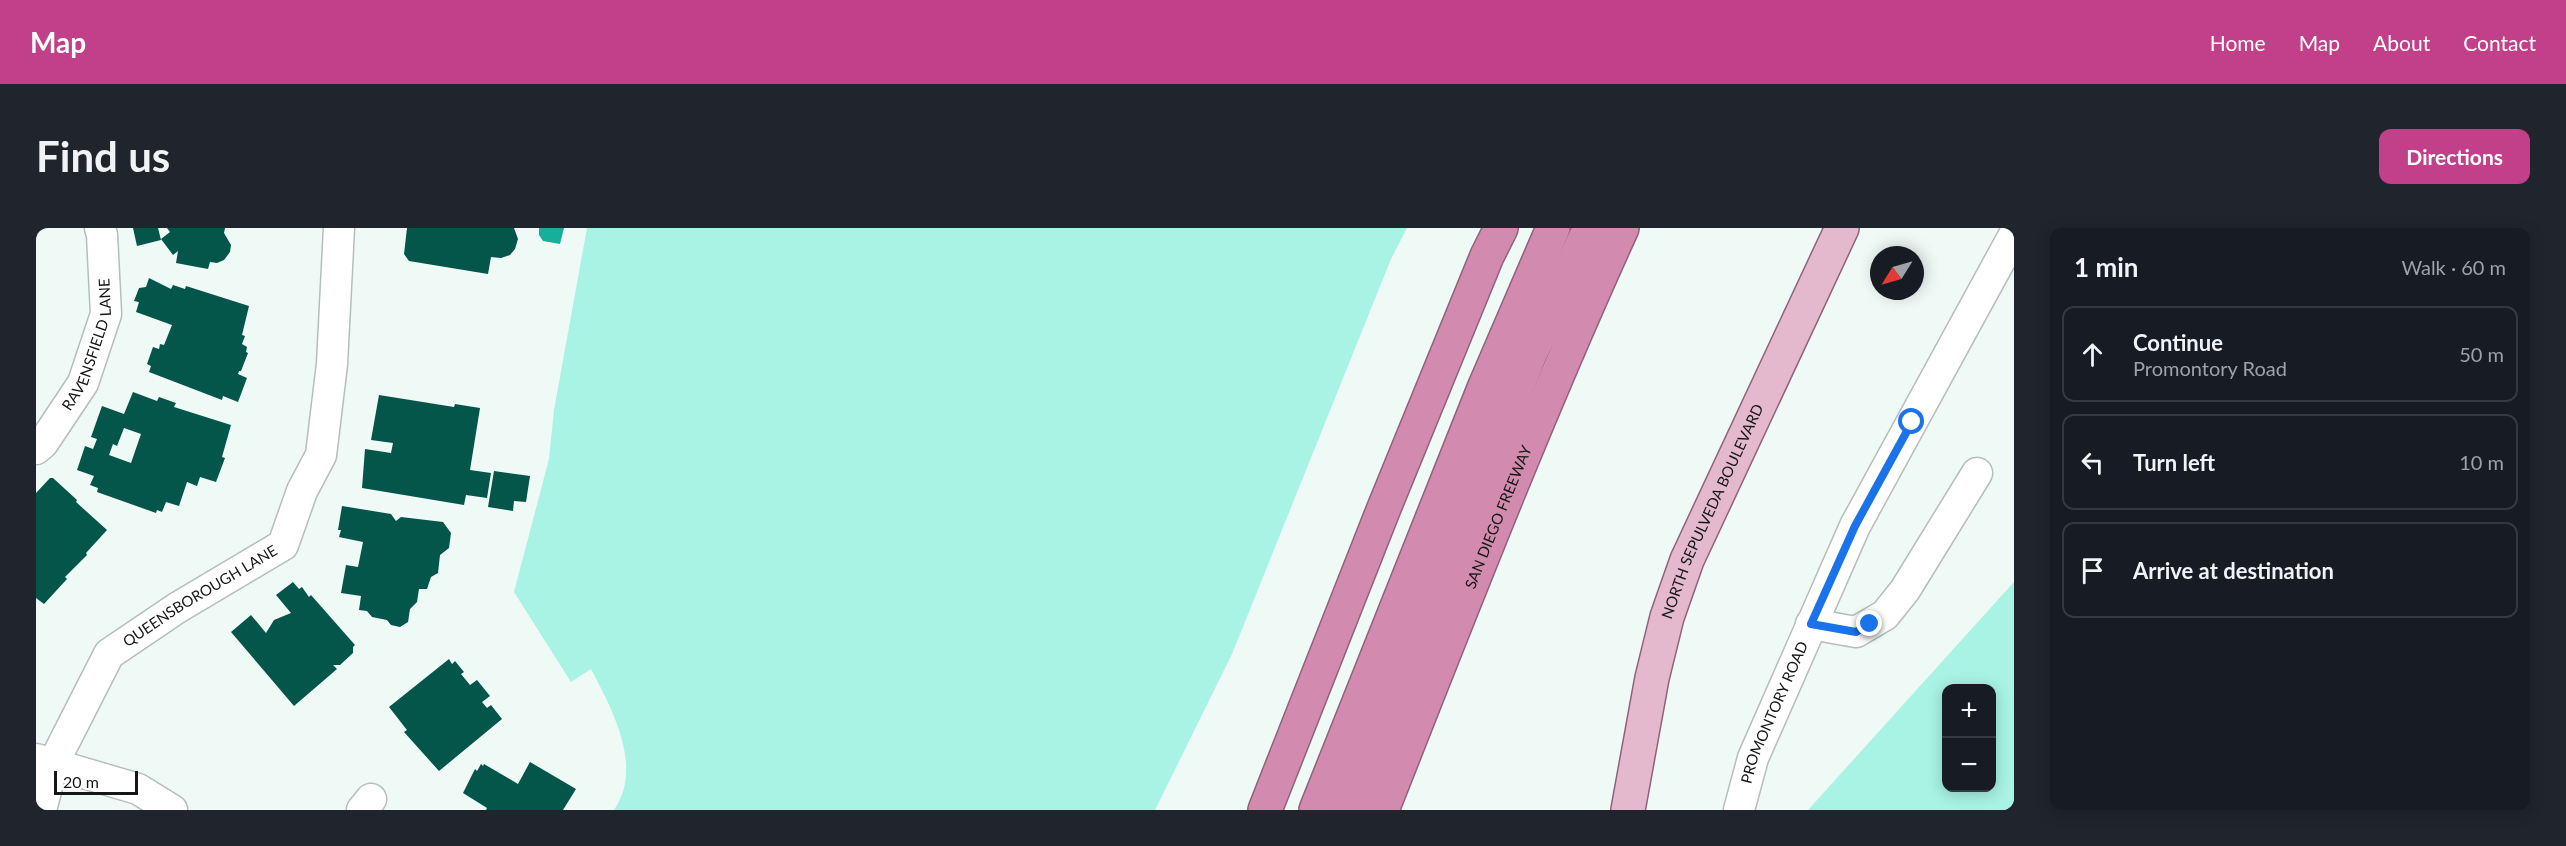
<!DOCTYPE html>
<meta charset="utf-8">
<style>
body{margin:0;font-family:Lato,sans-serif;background:#20242c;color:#f1f3f6}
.controls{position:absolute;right:18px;bottom:18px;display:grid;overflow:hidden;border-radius:12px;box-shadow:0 3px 15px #0003}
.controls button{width:54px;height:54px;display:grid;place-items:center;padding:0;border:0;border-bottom:2px solid #363941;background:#171b24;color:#f1f3f6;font:30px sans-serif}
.compass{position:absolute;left:1834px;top:18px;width:54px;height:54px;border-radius:50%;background:#171b24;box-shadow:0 3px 15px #0003;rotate:233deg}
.scale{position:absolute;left:18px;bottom:15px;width:84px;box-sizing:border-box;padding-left:6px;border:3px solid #141716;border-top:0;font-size:16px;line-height:21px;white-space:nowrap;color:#141716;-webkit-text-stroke:4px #fff;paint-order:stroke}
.stop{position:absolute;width:18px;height:18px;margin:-14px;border:4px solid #1a73e8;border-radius:50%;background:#fff}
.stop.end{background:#1a73e8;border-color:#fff;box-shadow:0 2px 6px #0008}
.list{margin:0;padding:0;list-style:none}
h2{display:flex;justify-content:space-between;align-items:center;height:78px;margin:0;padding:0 24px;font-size:26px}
h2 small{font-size:20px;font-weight:400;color:#9ea1a6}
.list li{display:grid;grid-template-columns:39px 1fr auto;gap:18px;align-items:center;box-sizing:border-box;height:96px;margin:0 12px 12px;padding:0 12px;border:2px solid #363941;border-radius:12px}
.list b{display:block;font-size:22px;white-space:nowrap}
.list p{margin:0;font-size:20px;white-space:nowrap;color:#9ea1a6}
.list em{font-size:20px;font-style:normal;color:#9ea1a6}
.icon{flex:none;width:33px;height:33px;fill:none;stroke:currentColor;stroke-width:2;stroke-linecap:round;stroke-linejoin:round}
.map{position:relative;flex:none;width:1978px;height:582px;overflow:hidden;border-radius:12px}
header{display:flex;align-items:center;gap:36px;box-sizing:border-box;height:84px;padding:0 30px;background:#c14089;color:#fff}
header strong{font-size:28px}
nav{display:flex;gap:33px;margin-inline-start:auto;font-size:21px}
.intro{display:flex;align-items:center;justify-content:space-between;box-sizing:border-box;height:144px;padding:0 36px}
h1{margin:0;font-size:42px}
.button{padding:15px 27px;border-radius:12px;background:#c14089;color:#fff;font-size:21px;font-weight:700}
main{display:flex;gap:36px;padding:0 36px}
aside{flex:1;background:#171b24;border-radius:12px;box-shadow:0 3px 15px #0003}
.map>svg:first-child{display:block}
</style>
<header>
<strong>Map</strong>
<nav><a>Home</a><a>Map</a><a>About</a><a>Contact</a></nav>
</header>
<div class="intro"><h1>Find us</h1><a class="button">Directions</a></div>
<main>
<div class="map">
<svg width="1978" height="582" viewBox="0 0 1978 582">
<rect width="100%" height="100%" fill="#eff9f6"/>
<!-- green -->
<g fill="#a8f3e3" fill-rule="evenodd">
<path d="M551,0H1371L1355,31L1196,426L1119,582H578C608,539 576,481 555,441L535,454L478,364L513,231L518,182Z"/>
<path d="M1978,354V582H1772ZM1956,460V560H1910V460Z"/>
</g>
<!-- water -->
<path fill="#18af9a" d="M503,0H528L524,16L507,13L503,7Z"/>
<!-- building -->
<g fill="#04554a" fill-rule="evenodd">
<path d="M97,0H122L125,12L101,18Z"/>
<path d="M131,0H189L188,5L195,17L194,24L188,32L181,35L174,34L172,41L140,35L142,23L137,27L125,11L134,4Z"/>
<path d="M371,0H478L482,11L479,21L474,27L465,30L455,29L452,46L373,33L368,26Z"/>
<path d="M113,50L135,61L137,57L149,61L150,58L213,78L206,107L209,108L206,116L211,119L210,124L212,125L205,143H203L202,146L211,150L202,174L187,168L186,172L113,144L115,138L111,136L117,119L123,121L124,116L128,117L136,97L100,84L103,74L98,73L103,60L110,59Z"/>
<path d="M97,164L121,173L123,169L140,175L138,179L195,197L186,229L189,230L180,254L164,249L161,258L151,254L143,278L130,274L126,284L121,282L120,285L61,264L62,260L54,257L58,248L41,242L49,218L57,221L61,211L55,209L66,178L88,186ZM88,200L105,206L95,235L73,227L77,216L81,218Z"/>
<path d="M343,167L418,179L419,176L444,180L434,242L455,245L451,270L430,267L428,277L326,260L329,221L355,225L357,215L335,212Z"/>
<path d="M458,243L494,248L490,274L478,273L477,283L452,279Z"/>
<path d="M14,250H17L41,272L40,274L71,302L50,325L51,327L29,349L31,351L8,376L0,370V265Z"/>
<path d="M306,278L355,286L360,293L365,289L407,294L415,305L413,320L404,327L402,345L395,349L391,361H383L381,374L374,381L372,394L364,399L355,397L351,392L336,389L331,383L323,382L325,368L305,365L310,337L322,339L327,314L303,309L305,302H302Z"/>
<path d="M257,354L263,361L266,359L273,369L275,367L319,417L317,419V425L304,437H297L301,441L258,478L195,404L215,387L230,405L238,392L255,385L240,367Z"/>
<path d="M413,431L416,436L419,433L428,444L425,446L434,457L441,452L454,468L446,474L451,480L455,477L466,491L403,543L368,504L371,502L353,479Z"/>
<path d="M494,534L540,561L527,582H450L451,580L427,565L439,541L441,543L445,536L447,538L448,536L482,556Z"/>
</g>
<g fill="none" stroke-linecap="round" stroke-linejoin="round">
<!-- minor casing -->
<g stroke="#b5bebc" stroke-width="33">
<g id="minor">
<path id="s1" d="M0,221L7,215L47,155L70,86L66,7L64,0"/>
<path d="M1775,396L1820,404L1849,387L1869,362L1941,245"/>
<path d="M0,531L102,561L136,582"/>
<path id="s2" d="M5,582L17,536L73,426L141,380L247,317L266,263L285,227L296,136L303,0"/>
<path d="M326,582L335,571"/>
<path id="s3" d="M1703,582L1717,530L1819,298L1978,7"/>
</g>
</g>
<!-- major casing -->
<g stroke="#906279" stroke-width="36">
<g id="major">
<path id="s4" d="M1592,582L1616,450L1631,389L1651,332L1806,0"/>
</g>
</g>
<!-- highway casing -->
<g stroke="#906279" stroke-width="36">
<g id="highway">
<path d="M1229,582L1348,280L1451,28L1465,0"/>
<path d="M1280,582L1449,158L1517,0"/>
<path d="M1314,582L1494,126L1554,0"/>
<path id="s5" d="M1346,582C1423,387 1499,191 1586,0"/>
</g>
</g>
<!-- minor -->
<use href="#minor" stroke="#fff" stroke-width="30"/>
<!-- major -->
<use href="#major" stroke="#e4b9ce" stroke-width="33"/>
<!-- highway -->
<use href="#highway" stroke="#d28bae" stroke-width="33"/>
</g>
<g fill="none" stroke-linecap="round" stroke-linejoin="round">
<!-- route -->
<path stroke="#1a73e8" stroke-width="8" d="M1834,396L1820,404L1775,396L1819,298L1876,194"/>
</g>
<g text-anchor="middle" stroke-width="6" stroke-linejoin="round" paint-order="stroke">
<!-- street labels -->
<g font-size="15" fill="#141716" stroke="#fff">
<text dy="5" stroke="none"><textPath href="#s1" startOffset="120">RAVENSFIELD LANE</textPath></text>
<text dy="5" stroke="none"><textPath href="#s4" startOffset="312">NORTH SEPULVEDA BOULEVARD</textPath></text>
<text dy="5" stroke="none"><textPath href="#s5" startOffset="315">SAN DIEGO FREEWAY</textPath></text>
<text dy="5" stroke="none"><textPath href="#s2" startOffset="279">QUEENSBOROUGH LANE</textPath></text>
<text dy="5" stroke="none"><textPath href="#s3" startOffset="104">PROMONTORY ROAD</textPath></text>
</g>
</g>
</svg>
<div class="controls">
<button>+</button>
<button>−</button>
</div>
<svg class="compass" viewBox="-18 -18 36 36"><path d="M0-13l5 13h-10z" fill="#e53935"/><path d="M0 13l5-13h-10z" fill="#9ea1a6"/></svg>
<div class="scale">20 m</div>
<div class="stop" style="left:1876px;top:194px"></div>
<div class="stop end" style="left:1834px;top:396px"></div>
</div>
<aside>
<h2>1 min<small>Walk · 60 m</small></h2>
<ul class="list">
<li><svg class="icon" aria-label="ahead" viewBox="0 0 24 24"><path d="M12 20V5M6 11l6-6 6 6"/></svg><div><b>Continue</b><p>Promontory Road</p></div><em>50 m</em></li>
<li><svg class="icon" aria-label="left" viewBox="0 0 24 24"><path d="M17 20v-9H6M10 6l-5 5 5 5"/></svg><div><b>Turn left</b></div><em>10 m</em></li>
<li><svg class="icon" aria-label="arrive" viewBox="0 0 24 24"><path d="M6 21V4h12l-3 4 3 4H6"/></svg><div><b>Arrive at destination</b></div></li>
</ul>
</aside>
</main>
